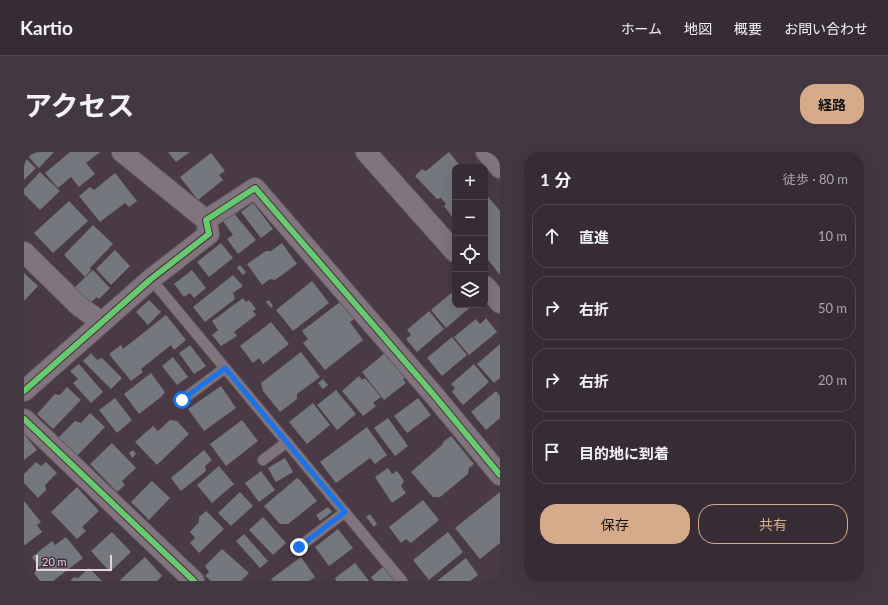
<!DOCTYPE html>
<html lang="ja">
<meta charset="utf-8">
<style>
body{margin:0;font-family:Lato,"Noto Sans JP",sans-serif;background:#433840;color:#f1f3f6}
.controls{position:absolute;right:12px;top:12px;display:grid;overflow:hidden;border-radius:8px;box-shadow:0 4px 16px #0002}
.controls button{width:36px;height:36px;display:grid;place-items:center;padding:0;border:0;border-bottom:1px solid #52484f;background:#382c34;color:#f1f3f6;font:20px sans-serif}
.scale{position:absolute;left:12px;bottom:10px;width:76px;box-sizing:border-box;padding-left:4px;border:2px solid #e4d3df;border-top:0;font-size:11px;line-height:14px;white-space:nowrap;color:#e4d3df;-webkit-text-stroke:3px #452a3e;paint-order:stroke}
.stop{position:absolute;width:12px;height:12px;margin:-9px;border:3px solid #1a73e8;border-radius:50%;background:#fff}
.stop.end{background:#1a73e8;border-color:#fff;box-shadow:0 1px 4px #0008}
.list{margin:0;padding:0;list-style:none}
h2{display:flex;justify-content:space-between;align-items:center;height:52px;margin:0;padding:0 16px;font-size:17px}
h2 small{font-size:13px;font-weight:400;color:#aba7ac}
.list li{display:grid;grid-template-columns:26px 1fr auto;gap:12px;align-items:center;box-sizing:border-box;height:64px;margin:0 8px 8px;padding:0 8px;border:1px solid #52484f;border-radius:16px}
.list b{display:block;font-size:15px;white-space:nowrap}
.list em{font-size:13px;font-style:normal;color:#aba7ac}
.actions{display:flex;gap:8px;padding:12px 16px}
.actions a{flex:1;padding:9px 0;border:1px solid #d6ab8b;border-radius:16px;text-align:center;font-size:14px;color:#d6ab8b}
.actions .main{background:#d6ab8b;color:#111}
.icon{flex:none;width:22px;height:22px;fill:none;stroke:currentColor;stroke-width:2;stroke-linecap:round;stroke-linejoin:round}
.map{position:relative;flex:none;width:476px;height:429px;overflow:hidden;border-radius:16px}
header{display:flex;align-items:center;gap:24px;box-sizing:border-box;height:56px;padding:0 20px;background:#382c34;border-bottom:1px solid #52484f}
header strong{font-size:19px}
nav{display:flex;gap:22px;margin-inline-start:auto;font-size:14px}
.intro{display:flex;align-items:center;justify-content:space-between;box-sizing:border-box;height:96px;padding:0 24px}
h1{margin:0;font-size:28px}
.button{padding:10px 18px;border-radius:16px;background:#d6ab8b;color:#111;font-size:14px;font-weight:700}
main{display:flex;gap:24px;padding:0 24px}
aside{flex:1;background:#382c34;border-radius:16px;box-shadow:0 4px 16px #0002}
.map>svg:first-child{display:block}
</style>
<header>
<strong>Kartio</strong>
<nav><a>ホーム</a><a>地図</a><a>概要</a><a>お問い合わせ</a></nav>
</header>
<div class="intro"><h1>アクセス</h1><a class="button">経路</a></div>
<main>
<div class="map">
<svg width="476" height="429" viewBox="0 0 476 429">
<rect width="100%" height="100%" fill="#4a3a45"/>
<!-- building -->
<g fill="#75777e">
<path d="M0,0H30L15,16Z"/>
<path d="M46,0H76L62,11L71,22L55,35L47,25L34,36L21,21Z"/>
<path d="M144,0H166L152,10Z"/>
<path d="M425,0L437,15H431V69L420,54L422,52L417,46L413,47L391,24L398,17L402,19Z"/>
<path d="M187,1L201,19L195,23L199,28L174,48L156,25Z"/>
<path d="M0,5L12,16L0,28Z"/>
<path d="M16,20L36,39L16,58L0,42V37Z"/>
<path d="M91,21L113,49L105,55L101,51L76,70L55,44L66,35L70,38Z"/>
<path d="M461,41L476,59V123L461,104L463,102L461,99Z"/>
<path d="M45,49L64,69L29,101L10,81Z"/>
<path d="M229,51L249,77L237,86L217,60Z"/>
<path d="M209,60L232,88L214,102L203,87L209,83L198,68Z"/>
<path d="M69,73L89,92L66,116L67,118L61,125L40,103Z"/>
<path d="M197,91L209,106L185,125L173,110Z"/>
<path d="M258,91L273,112L251,128L246,127L238,133L223,112L242,99H247Z"/>
<path d="M91,98L106,114L87,133L72,117Z"/>
<path d="M216,113L222,120L219,123L213,116Z"/>
<path d="M69,118L86,136L75,147L73,145L65,152L50,136Z"/>
<path d="M168,118L182,136L170,146L166,141L160,145L150,132Z"/>
<path d="M0,121L14,134L0,149Z"/>
<path d="M209,123L219,134L209,141L211,147L181,170L169,155Z"/>
<path d="M288,129L305,151L269,179L252,158Z"/>
<path d="M431,138V153H447L448,154L422,176L407,158Z"/>
<path d="M219,146L222,150L225,148L232,157L229,159L232,163L210,180L213,184L197,194L188,183L194,178L188,169Z"/>
<path d="M125,148L137,160L124,173L112,160Z"/>
<path d="M245,148L249,154L247,156L242,150Z"/>
<path d="M316,150L330,167L326,170L339,188L301,218L279,191L284,187L278,179Z"/>
<path d="M405,159L420,177L393,200L382,187L387,183L383,178Z"/>
<path d="M142,163L162,188L150,198L147,193L117,217L119,220L107,229L85,202L97,193L99,197Z"/>
<path d="M462,166L473,180L445,203L430,185L452,167L456,172Z"/>
<path d="M247,170L265,192L239,212L235,206L229,211L216,194Z"/>
<path d="M428,185L443,203L418,224L403,206Z"/>
<path d="M476,192V226L470,231L453,212Z"/>
<path d="M166,193L182,214L170,222L155,201Z"/>
<path d="M277,200L296,225L273,242V247L256,260L239,239L237,231Z"/>
<path d="M67,201L73,208L78,206L98,226L87,237L59,209Z"/>
<path d="M361,201L381,226L379,227L382,231L360,248L338,220Z"/>
<path d="M149,205L164,225L153,233L138,214Z"/>
<path d="M55,212L79,240L67,251L49,231L54,227L46,219Z"/>
<path d="M450,212L465,230L439,253L428,240L431,236L427,232Z"/>
<path d="M127,221L141,240L137,245L115,262L100,242Z"/>
<path d="M335,224L338,228L341,226L357,245L349,251L352,254L339,264L318,239Z"/>
<path d="M299,227L304,233L299,237L294,231Z"/>
<path d="M197,234L212,256L180,279L164,257Z"/>
<path d="M43,235L57,248L29,277L13,262L31,242L36,243Z"/>
<path d="M312,238L332,262L313,278L293,253Z"/>
<path d="M472,239L476,244V266L462,278L447,260Z"/>
<path d="M91,246L108,268L93,281L75,258Z"/>
<path d="M394,246L407,263L383,281L370,264Z"/>
<path d="M289,251L306,273L283,292L265,270Z"/>
<path d="M66,261L81,275L53,304L34,286L51,269L57,271Z"/>
<path d="M364,266L384,294L371,304L350,276Z"/>
<path d="M146,268L153,269L165,282L133,313L111,290L129,274L134,279Z"/>
<path d="M218,268L234,289L202,314L186,292Z"/>
<path d="M343,275L363,303L351,312L346,306L312,331L296,310Z"/>
<path d="M0,282L13,298L0,308Z"/>
<path d="M427,284L450,312L445,316L444,322L416,345H409L387,320L418,293L420,289Z"/>
<path d="M88,291L112,316L98,329L101,333L93,340L66,312Z"/>
<path d="M109,298L112,302L108,306L105,301Z"/>
<path d="M180,298L188,308L181,314L182,319L157,339L147,326Z"/>
<path d="M261,306L269,320L252,330L244,316Z"/>
<path d="M12,310L17,314L22,310L33,321L21,333L22,338L14,346L0,331V322Z"/>
<path d="M195,314L210,332L188,351L173,333Z"/>
<path d="M364,316L368,322L373,319L380,329L377,334L382,341L368,351L351,325Z"/>
<path d="M237,319L251,338L235,350L221,331Z"/>
<path d="M273,326L276,328L293,349L264,372H256L240,354Z"/>
<path d="M128,329L146,346L125,368L107,350Z"/>
<path d="M53,335L75,359L58,375L62,379L53,387L27,360Z"/>
<path d="M216,340L229,354L207,374L194,361Z"/>
<path d="M476,340V391L456,407L431,376Z"/>
<path d="M399,348L415,368L387,391L382,387L377,391L365,375Z"/>
<path d="M0,349L17,370L13,373L18,380L1,393H0Z"/>
<path d="M304,355L308,360L296,369L292,363Z"/>
<path d="M182,359L200,377L175,401L166,391L171,386L166,380L175,370V365Z"/>
<path d="M346,362L353,372L350,375L342,365Z"/>
<path d="M239,365L262,391L249,403L225,378Z"/>
<path d="M314,377L329,396L305,414L291,395Z"/>
<path d="M88,380L107,400L86,420L67,399Z"/>
<path d="M424,380L439,400L405,428L389,408Z"/>
<path d="M220,382L244,409L236,416L212,389Z"/>
<path d="M42,385L59,406L29,429H16L10,421L16,416L8,405L28,389L31,393Z"/>
<path d="M198,397L225,421L217,429H187L181,424L185,420L181,414Z"/>
<path d="M121,405L138,424L133,429H97L96,428Z"/>
<path d="M277,405L291,425L285,429H249L247,427Z"/>
<path d="M442,406L454,423L446,429H413Z"/>
<path d="M331,411L345,429H312L311,426Z"/>
<path d="M360,414L371,429H350L347,425Z"/>
<path d="M65,416L78,429H46L50,425L54,426Z"/>
</g>
<g fill="none" stroke-linecap="round" stroke-linejoin="round">
<!-- service casing -->
<g stroke="#665862" stroke-width="12">
<g id="service">
<path d="M127,127L378,429"/>
<path d="M158,248L201,216"/>
<path d="M239,308L263,290"/>
<path d="M275,395L321,360"/>
</g>
</g>
<!-- minor casing -->
<g stroke="#665862" stroke-width="22">
<g id="minor">
<path d="M98,0L182,68"/>
<path d="M342,0L431,100"/>
<path d="M462,0L476,16"/>
<path d="M0,100L56,155L78,170"/>
<path d="M461,134L476,151"/>
<path d="M0,239L127,127L185,82L182,68L231,36L409,242L476,323"/>
<path d="M0,267L170,429"/>
</g>
</g>
<!-- service -->
<use href="#service" stroke="#81757d" stroke-width="10"/>
<!-- minor -->
<use href="#minor" stroke="#81757d" stroke-width="20"/>
<!-- cycleway casing -->
<g stroke="#452a3e" stroke-width="8">
<g id="cycleway">
<path d="M0,239L127,127L185,82L182,68L231,36L409,242L476,323"/>
<path d="M0,267L170,429"/>
</g>
</g>
<!-- cycleway -->
<use href="#cycleway" stroke="#67ca6e" stroke-width="6"/>
</g>
<g fill="none" stroke-linecap="round" stroke-linejoin="round">
<!-- route -->
<path stroke="#1a73e8" stroke-width="5" d="M158,248L201,216L321,360L275,395"/>
</g>
</svg>
<div class="controls">
<button>+</button>
<button>−</button>
<button><svg class="icon" aria-label="locate" viewBox="0 0 24 24"><circle cx="12" cy="12" r="6"/><path d="M12 2v4M12 18v4M2 12h4M18 12h4"/></svg></button>
<button><svg class="icon" aria-label="layers" viewBox="0 0 24 24"><path d="M12 4l9 5-9 5-9-5zM3 14l9 5 9-5"/></svg></button>
</div>
<div class="scale">20 m</div>
<div class="stop" style="left:158px;top:248px"></div>
<div class="stop end" style="left:275px;top:395px"></div>
</div>
<aside>
<h2>1 分<small>徒歩 · 80 m</small></h2>
<ul class="list">
<li><svg class="icon" aria-label="ahead" viewBox="0 0 24 24"><path d="M12 20V5M6 11l6-6 6 6"/></svg><div><b>直進</b></div><em>10 m</em></li>
<li><svg class="icon" aria-label="right" viewBox="0 0 24 24"><path d="M7 20v-9h11M14 6l5 5-5 5"/></svg><div><b>右折</b></div><em>50 m</em></li>
<li><svg class="icon" aria-label="right" viewBox="0 0 24 24"><path d="M7 20v-9h11M14 6l5 5-5 5"/></svg><div><b>右折</b></div><em>20 m</em></li>
<li><svg class="icon" aria-label="arrive" viewBox="0 0 24 24"><path d="M6 21V4h12l-3 4 3 4H6"/></svg><div><b>目的地に到着</b></div></li>
</ul>
<div class="actions"><a class="main">保存</a><a>共有</a></div>
</aside>
</main>
